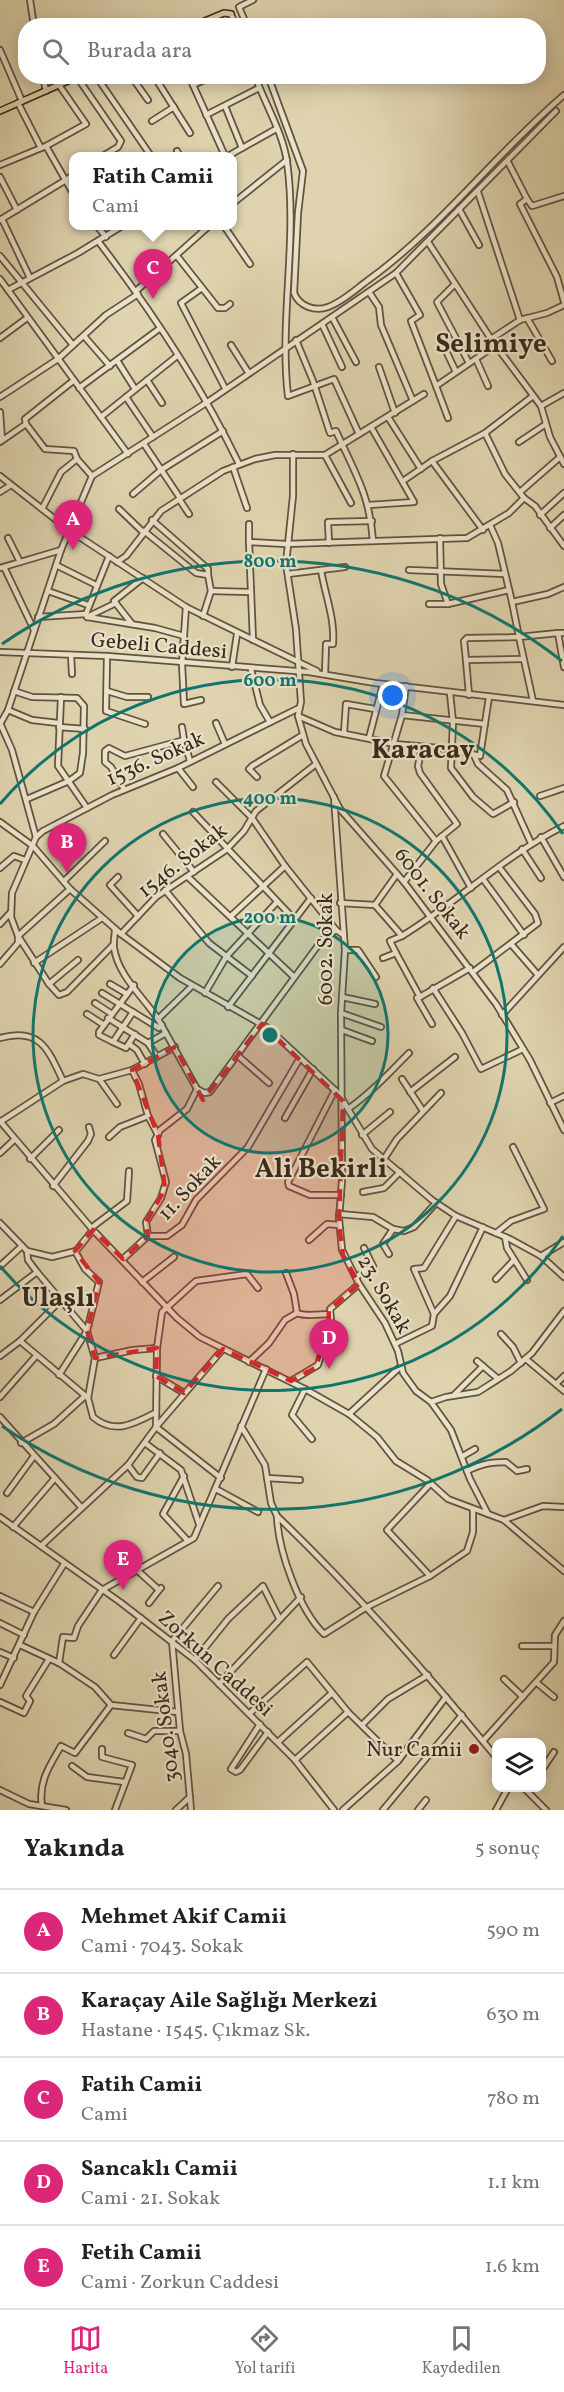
<!DOCTYPE html>
<html lang="tr">
<meta charset="utf-8">
<style>
body{margin:0;font-family:Vollkorn,serif;background:#f2f2f2;color:#202124}
.controls{position:absolute;right:18px;bottom:18px;display:grid;overflow:hidden;border-radius:12px;box-shadow:0 3px 15px #0003}
.controls button{width:54px;height:54px;display:grid;place-items:center;padding:0;border:0;border-bottom:2px solid #e0e0e0;background:#fff;color:#202124;font:30px sans-serif}
.you{position:absolute;left:393px;top:696px;width:21px;height:21px;margin:-15px;border:4px solid #fff;border-radius:50%;background:#1a73e8;box-shadow:0 0 0 9px #1a73e833}
.badge{display:grid;place-items:center;width:39px;height:39px;border-radius:50%;background:#db2777;color:#fff;font-size:20px;font-weight:700}
.pin{position:absolute;translate:-50% -50px;filter:drop-shadow(0 2px 3px #0008)}
.pin::after{content:'';position:absolute;top:32px;width:21px;height:18px;background:inherit;clip-path:polygon(0 0,100% 0,50% 100%)}
.popup{position:absolute;left:69px;top:152px;width:168px;height:78px;box-sizing:border-box;display:grid;place-content:center;border-radius:12px;background:#fff;filter:drop-shadow(0 2px 4px #0005);font-size:20px;white-space:nowrap;color:#757577}
.popup b{font-size:22px;color:#202124}
.popup::after{content:'';position:absolute;left:50%;top:100%;margin-left:-12px;border:12px solid transparent;border-top-color:#fff}
.list{margin:0;padding:0;list-style:none}
h2{display:flex;justify-content:space-between;align-items:center;height:78px;margin:0;padding:0 24px;font-size:26px}
h2 small{font-size:20px;font-weight:400;color:#757577}
.list li{display:grid;grid-template-columns:39px 1fr auto;gap:18px;align-items:center;box-sizing:border-box;height:84px;padding:0 24px;border-top:2px solid #e0e0e0}
.list b{display:block;font-size:22px;white-space:nowrap}
.list p{margin:0;font-size:20px;white-space:nowrap;color:#757577}
.list em{font-size:20px;font-style:normal;color:#757577}
.icon{flex:none;width:33px;height:33px;fill:none;stroke:currentColor;stroke-width:2;stroke-linecap:round;stroke-linejoin:round}
.map{position:relative;flex:none;width:564px;height:1810px;overflow:hidden}
.search{position:absolute;background:#fff;box-shadow:0 3px 15px #0003;left:18px;right:18px;top:18px;height:66px;display:flex;align-items:center;gap:15px;box-sizing:border-box;padding:0 21px;border-radius:24px;color:#757577;font-size:22px}
.sheet{height:498px;background:#fff}
nav{display:flex;justify-content:space-around;align-items:center;box-sizing:border-box;height:84px;border-top:2px solid #e0e0e0;background:#fff;font-size:16px;color:#757577}
nav a{display:grid;justify-items:center;gap:3px}
nav .on{color:#db2777}
.map>svg:first-child{display:block}
</style>
<div class="map">
<svg width="564" height="1810" viewBox="0 0 564 1810">
<rect width="100%" height="100%" fill="#dfd4af"/>
<filter id="stains"><feTurbulence type="fractalNoise" baseFrequency=".00333" numOctaves="4"/><feColorMatrix values="0 0 0 0 .2 0 0 0 0 .09 0 0 0 0 .02 0 0 0 .5 -.17"/></filter>
<radialGradient id="worn" r=".72"><stop offset=".6" stop-color="#630" stop-opacity="0"/><stop offset="1" stop-color="#630" stop-opacity=".3"/></radialGradient>
<g fill="none" stroke-linecap="round" stroke-linejoin="round">
<!-- minor casing -->
<g stroke="#62533f" stroke-width="8">
<g id="minor">
<path d="M30,0L34,26"/>
<path d="M231,14L236,26"/>
<path d="M247,26L239,7L253,0"/>
<path d="M0,50L22,101"/>
<path d="M43,76L46,91"/>
<path d="M96,76L151,156"/>
<path d="M131,76L148,100"/>
<path d="M154,76L190,133"/>
<path d="M189,76L225,156"/>
<path d="M255,76C265,104 283,133 287,162C298,240 279,319 288,396L334,379L359,434"/>
<path d="M268,76L303,171L298,213L294,293C299,306 315,312 328,307C342,302 355,290 367,281C441,228 495,154 564,95"/>
<path d="M77,77L121,141L118,147L103,156"/>
<path d="M193,85L213,76"/>
<path d="M18,103L41,148"/>
<path d="M225,106L242,148"/>
<path d="M206,115L259,88"/>
<path d="M152,121L174,107"/>
<path d="M46,146L74,195"/>
<path d="M177,151L180,156"/>
<path d="M228,156L276,129"/>
<path d="M508,162L527,199L520,204L557,277L564,302"/>
<path d="M0,165L46,146L86,124L59,85"/>
<path d="M0,177L17,210"/>
<path d="M478,192L520,320"/>
<path d="M527,199L532,206L564,196"/>
<path d="M232,204L287,160"/>
<path d="M459,209L479,245"/>
<path d="M2,219L30,278"/>
<path d="M0,220L74,175"/>
<path d="M97,226L106,237"/>
<path d="M224,226L250,264"/>
<path d="M98,241C151,310 201,385 239,464"/>
<path d="M428,242L491,339L541,406L550,437L564,464"/>
<path d="M0,256L73,345"/>
<path d="M177,256L218,308H225L230,304"/>
<path d="M396,273L420,315L411,321L436,386"/>
<path d="M0,279L128,454"/>
<path d="M455,284L437,302L469,363"/>
<path d="M202,288L181,303L225,388"/>
<path d="M8,290L78,253L122,226"/>
<path d="M136,291L209,226"/>
<path d="M369,292L379,307L381,325L413,401"/>
<path d="M332,317L356,362"/>
<path d="M527,318L552,361"/>
<path d="M322,324L342,367"/>
<path d="M84,336L110,366"/>
<path d="M0,338L27,318"/>
<path d="M440,338L456,372"/>
<path d="M491,339L520,320L547,313L564,305"/>
<path d="M296,340L313,381L330,433L336,431C354,471 370,495 373,541"/>
<path d="M231,345L248,372"/>
<path d="M476,359L488,386"/>
<path d="M118,362L135,389"/>
<path d="M379,367L395,413"/>
<path d="M147,380L162,403"/>
<path d="M79,388L159,329"/>
<path d="M0,397L58,359L106,315L138,294"/>
<path d="M126,397L153,437"/>
<path d="M541,406L564,393"/>
<path d="M0,412L2,440"/>
<path d="M101,417L177,356"/>
<path d="M388,417L421,469"/>
<path d="M448,418L436,386L496,345"/>
<path d="M26,424L45,449L74,451L77,459"/>
<path d="M485,433L505,474L524,498L535,506L564,546"/>
<path d="M0,442L26,424L25,419L73,381"/>
<path d="M519,442L546,424"/>
<path d="M144,444L180,498"/>
<path d="M293,454V496L286,564L296,629L301,702L298,716L306,744L340,809L404,882L496,1004L530,1060L564,1130"/>
<path d="M325,455L351,503"/>
<path d="M432,461L483,530"/>
<path d="M233,467L247,508"/>
<path d="M0,476L69,530L186,607L317,671"/>
<path d="M403,481L432,461L485,433L533,396"/>
<path d="M0,492L11,485"/>
<path d="M520,492L559,458"/>
<path d="M133,494L161,470L223,431"/>
<path d="M179,499L189,514"/>
<path d="M369,505L414,502L371,427"/>
<path d="M42,509L61,472L77,459L92,476"/>
<path d="M119,509L144,533"/>
<path d="M540,515L564,493"/>
<path d="M152,520L208,569V575"/>
<path d="M249,524V542"/>
<path d="M490,525L498,543L512,602"/>
<path d="M550,528L564,515"/>
<path d="M144,531L196,573L208,575L211,591L203,616"/>
<path d="M8,538L20,562"/>
<path d="M440,538L441,584L448,604L509,590"/>
<path d="M329,543L328,522L372,521"/>
<path d="M117,562L126,556L161,511L223,471L255,459L275,455H325L424,394"/>
<path d="M56,565L96,585"/>
<path d="M4,567L34,630"/>
<path d="M0,568L61,550"/>
<path d="M321,570C325,595 335,618 333,644H326L325,674"/>
<path d="M409,570L505,574"/>
<path d="M288,574L345,567"/>
<path d="M48,591L88,605"/>
<path d="M211,591L250,592"/>
<path d="M429,604H448"/>
<path d="M186,607L182,664L184,704L201,700"/>
<path d="M86,614L87,617L155,628L184,636"/>
<path d="M38,617L86,614L109,556"/>
<path d="M87,617L116,603"/>
<path d="M132,624L114,601L143,578"/>
<path d="M564,633H558L564,667"/>
<path d="M253,640L249,542L286,544L467,538L509,513L524,498"/>
<path d="M0,652L107,656L309,672L375,683L564,705"/>
<path d="M71,655L72,674"/>
<path d="M107,656L106,711L145,724"/>
<path d="M466,660L464,641L467,638L519,637L512,602L548,594L564,587"/>
<path d="M232,667L237,634"/>
<path d="M251,669L260,705L270,722"/>
<path d="M406,686L402,715L384,776L436,841"/>
<path d="M14,691L32,697L77,698L84,706L83,753L80,773L69,781L27,799"/>
<path d="M107,691L127,697H148"/>
<path d="M450,693L453,722L451,768L473,797L493,814L514,802"/>
<path d="M469,695L466,660L523,659"/>
<path d="M61,697L58,766L87,808"/>
<path d="M533,701L519,637L558,633"/>
<path d="M8,710L32,720L58,723"/>
<path d="M402,715L485,724"/>
<path d="M298,716L335,732L395,744L450,749L480,756L489,697"/>
<path d="M0,723L12,750L36,837"/>
<path d="M216,723L225,744"/>
<path d="M0,724L8,710L61,550L92,476L206,403L396,273L556,111"/>
<path d="M59,727L85,729"/>
<path d="M182,727L184,740"/>
<path d="M344,733L346,704L375,709"/>
<path d="M369,738L383,684"/>
<path d="M474,755L478,764L507,790L531,843"/>
<path d="M178,768L193,787"/>
<path d="M257,777L249,769L252,766L303,735"/>
<path d="M216,782L252,818L285,866L336,930"/>
<path d="M124,789L111,767L105,762V751L109,748L125,756L184,740L190,761"/>
<path d="M540,796L564,788"/>
<path d="M334,797L345,950L341,1013L342,1180L339,1219L342,1250L359,1284L385,1323L398,1351L403,1373L416,1391L431,1402L451,1430L470,1479L488,1514"/>
<path d="M193,812L294,919"/>
<path d="M0,822L33,846L70,889L121,934L180,978L268,1028L339,1094L372,1149L432,1200L456,1216L510,1239L541,1256L564,1277"/>
<path d="M163,834L194,872"/>
<path d="M442,836L471,888"/>
<path d="M541,837L564,877"/>
<path d="M522,849L541,878"/>
<path d="M0,868L14,856L25,860"/>
<path d="M118,877L110,885L138,916"/>
<path d="M188,877L294,977"/>
<path d="M483,879L524,935"/>
<path d="M64,881L105,841"/>
<path d="M404,882L436,841L457,824L420,773L418,766L422,747"/>
<path d="M70,889L18,936L49,984L78,960"/>
<path d="M165,890L209,943L252,976"/>
<path d="M340,903L375,905L397,874"/>
<path d="M375,905L402,936C458,902 505,855 564,826"/>
<path d="M231,916L285,866"/>
<path d="M0,924L11,912"/>
<path d="M115,929C115,936 113,942 114,948C118,975 142,996 158,1019"/>
<path d="M121,934L156,897L226,850L244,831L256,811L316,764"/>
<path d="M511,944L538,975"/>
<path d="M345,950H358L376,977"/>
<path d="M396,953L390,941L402,936"/>
<path d="M383,958L396,953L420,997L417,998L432,1024"/>
<path d="M34,963L102,918"/>
<path d="M0,964L18,943V936L11,917L12,893L36,837L43,831L112,795L178,768L299,708"/>
<path d="M473,972L538,923L535,914L499,867"/>
<path d="M49,984L59,995L67,992L113,945"/>
<path d="M110,984L127,994"/>
<path d="M192,986L158,1019L197,1089"/>
<path d="M433,988L462,1033L481,1069L523,1049"/>
<path d="M102,993L159,1028L162,1025"/>
<path d="M205,993L226,957L277,902"/>
<path d="M342,997L375,1004"/>
<path d="M420,997L470,968"/>
<path d="M95,1003L112,1014"/>
<path d="M228,1007L311,898"/>
<path d="M133,1012L113,1042L99,1035V1032L134,985"/>
<path d="M341,1013L381,1027"/>
<path d="M87,1014L104,1025"/>
<path d="M502,1015L564,947"/>
<path d="M108,1018L148,1043L166,1033"/>
<path d="M342,1030L372,1041"/>
<path d="M0,1038C40,1027 48,1049 63,1081"/>
<path d="M113,1042L126,1048L135,1034"/>
<path d="M148,1043L157,1057"/>
<path d="M129,1044L137,1050L145,1064"/>
<path d="M237,1055L269,1083"/>
<path d="M132,1070L139,1084L148,1116"/>
<path d="M402,1079L423,1111"/>
<path d="M100,1080L117,1104"/>
<path d="M335,1090L288,1182L289,1186L310,1195H341"/>
<path d="M410,1092L455,1057"/>
<path d="M550,1103L564,1096"/>
<path d="M348,1109C371,1093 389,1073 409,1053"/>
<path d="M285,1118L313,1069"/>
<path d="M0,1121L93,1230L177,1318L200,1337L305,1389L349,1414L377,1437L396,1461L427,1480L448,1499L504,1520L564,1571"/>
<path d="M0,1122L63,1081L83,1074L99,1079L132,1070L175,1047"/>
<path d="M362,1135L390,1112"/>
<path d="M109,1137L120,1127L148,1116L158,1135"/>
<path d="M0,1153L14,1140"/>
<path d="M30,1159L59,1130"/>
<path d="M384,1159L397,1139L441,1093"/>
<path d="M53,1186L88,1141L91,1134L89,1127"/>
<path d="M363,1192L384,1188L400,1172"/>
<path d="M339,1214L373,1217L393,1229L404,1231L414,1227L436,1203"/>
<path d="M0,1223L27,1251L52,1257L76,1251L93,1230"/>
<path d="M91,1228L127,1201L129,1171"/>
<path d="M496,1233L511,1221L544,1209L513,1147"/>
<path d="M148,1236H167L182,1225L196,1200L248,1147L300,1058"/>
<path d="M505,1237L507,1248L527,1280"/>
<path d="M309,1240L327,1224L339,1225"/>
<path d="M27,1251L28,1260L37,1272L87,1331L95,1358L88,1398L93,1417C114,1435 134,1424 155,1413"/>
<path d="M389,1254L383,1244L393,1229"/>
<path d="M541,1256L564,1242"/>
<path d="M122,1260L148,1236L146,1222L161,1198L166,1182L155,1140L160,1130L187,1109L197,1089L205,1093L210,1092L322,940L336,930L342,934"/>
<path d="M0,1266L22,1246"/>
<path d="M286,1273L294,1294L297,1313C306,1317 320,1314 330,1314"/>
<path d="M356,1277L373,1266L364,1248"/>
<path d="M496,1279L514,1260"/>
<path d="M142,1282L174,1257"/>
<path d="M0,1300L37,1272"/>
<path d="M434,1314L414,1269L424,1268L456,1216"/>
<path d="M501,1334L513,1347L521,1363"/>
<path d="M20,1341L88,1398"/>
<path d="M395,1344L432,1326L434,1314L450,1296L483,1227"/>
<path d="M0,1356L20,1341L62,1299"/>
<path d="M95,1358L133,1350L157,1348"/>
<path d="M526,1359L564,1391"/>
<path d="M477,1361L497,1378"/>
<path d="M249,1362L269,1343L285,1320L297,1313"/>
<path d="M59,1375L87,1331L99,1282L85,1269L75,1251"/>
<path d="M156,1376L184,1393"/>
<path d="M291,1381L318,1365L331,1320L330,1309L359,1284"/>
<path d="M556,1384L564,1376"/>
<path d="M305,1389L292,1415L312,1439"/>
<path d="M454,1395L483,1366"/>
<path d="M0,1397L36,1356"/>
<path d="M431,1402L446,1397L478,1392L511,1371L532,1353L564,1311"/>
<path d="M349,1414L400,1367"/>
<path d="M0,1417L81,1507"/>
<path d="M241,1426L265,1465L271,1503L277,1516C355,1591 427,1673 496,1757"/>
<path d="M156,1427L157,1348L162,1312L196,1281L247,1274L258,1288"/>
<path d="M156,1427L221,1478"/>
<path d="M21,1443L54,1424L85,1396"/>
<path d="M145,1443L181,1470L199,1524"/>
<path d="M463,1456L475,1449"/>
<path d="M128,1465L137,1477L142,1478L160,1453"/>
<path d="M467,1471C481,1464 491,1462 506,1462L517,1471L527,1469"/>
<path d="M184,1476L163,1514L188,1541"/>
<path d="M267,1478L300,1480"/>
<path d="M216,1489L258,1512"/>
<path d="M7,1493L34,1456"/>
<path d="M277,1516C278,1550 299,1610 324,1634L365,1608L430,1576L467,1551L473,1532V1509"/>
<path d="M0,1517L120,1602L195,1660L295,1760L334,1810"/>
<path d="M504,1520L543,1506L564,1507"/>
<path d="M13,1527L55,1478"/>
<path d="M41,1546L128,1465L156,1427L223,1349"/>
<path d="M137,1570L159,1590L161,1588"/>
<path d="M430,1576L387,1530L431,1483"/>
<path d="M0,1596L34,1612"/>
<path d="M149,1603L159,1590"/>
<path d="M0,1623L24,1635"/>
<path d="M20,1645L59,1663L95,1687L111,1705L178,1712"/>
<path d="M522,1646H554"/>
<path d="M0,1652L14,1658"/>
<path d="M114,1655L141,1618"/>
<path d="M195,1660L228,1619L263,1586L279,1618"/>
<path d="M59,1663L63,1637L74,1638L78,1626L102,1590L194,1538L266,1369"/>
<path d="M504,1679L523,1697"/>
<path d="M537,1683L554,1697"/>
<path d="M219,1684L301,1597"/>
<path d="M0,1685L34,1612L64,1564"/>
<path d="M0,1702L24,1713L30,1701L26,1696L49,1659"/>
<path d="M250,1713L307,1662L348,1712L398,1761"/>
<path d="M260,1724L231,1769L236,1772L240,1770L268,1732"/>
<path d="M362,1725L388,1699L428,1675"/>
<path d="M128,1733L146,1739L154,1731H180"/>
<path d="M483,1741L554,1662L555,1635L564,1621"/>
<path d="M278,1742L332,1693"/>
<path d="M102,1749V1757L132,1765L115,1810"/>
<path d="M295,1760L348,1712"/>
<path d="M72,1766L87,1777L124,1782"/>
<path d="M542,1770L554,1752"/>
<path d="M524,1788L546,1810"/>
<path d="M0,1790L29,1804L66,1810"/>
<path d="M42,1806C38,1782 50,1765 61,1746L75,1753L111,1705"/>
<path d="M176,1810L190,1797"/>
<path d="M191,1810L186,1754L180,1731L172,1641L218,1586"/>
<path d="M343,1810L398,1761L446,1697"/>
<path d="M383,1810L462,1715"/>
<path d="M418,1810L426,1800"/>
<path d="M496,1810L508,1788"/>
</g>
</g>
<!-- major casing -->
<g stroke="#39281a" stroke-width="8">
<g id="major">
<path d="M193,26L224,13L231,14"/>
<path d="M0,111L79,76"/>
</g>
</g>
<!-- minor -->
<use href="#minor" stroke="#eae3cb" stroke-width="4.5"/>
<!-- major -->
<use href="#major" stroke="#dfd4af" stroke-width="5"/>
</g>
<!-- marked area -->
<path fill="#d62828" fill-opacity="0.2" stroke="#d62828" stroke-width="4.5" stroke-dasharray="12 8" stroke-linejoin="round" d="M262,1024L343,1101L339,1225L343,1255L359,1284L329,1310L328,1332L315,1368L291,1381L223,1349L184,1393L156,1376L157,1348L95,1358L87,1331L99,1282L75,1251L93,1230L123,1259L148,1236L146,1222L165,1189L158,1135L132,1070L175,1047L203,1100Z"/>
<!-- distance rings -->
<circle cx="270" cy="1035" r="118" fill="#0f766e" fill-opacity=".12"/>
<g fill="none" stroke="#0f766e" stroke-width="3">
<circle cx="270" cy="1035" r="118"/>
<circle cx="270" cy="1035" r="237"/>
<path d="M563 1236A355 355 0 0 1 0 1266M0 804A355 355 0 0 1 563 834"/>
<path d="M562 1409A474 474 0 0 1 2 1426M2 644A474 474 0 0 1 562 661"/>
</g>
<!-- markers -->
<circle fill="#8f2418" stroke="#eae3cb" stroke-width="2" cx="474" cy="1749" r="6"/>
<g text-anchor="middle" stroke-width="4.5" stroke-linejoin="round" paint-order="stroke">
<!-- street labels -->
<g font-size="21" fill="#39281a" stroke="#eae3cb">
<text transform="translate(159 645) rotate(5)" y="7">Gebeli Caddesi</text>
<text transform="translate(155 758) rotate(-24)" y="7">1536. Sokak</text>
<text transform="translate(182 860) rotate(-38)" y="7">1546. Sokak</text>
<text transform="translate(433 893) rotate(52)" y="7">6001. Sokak</text>
<text transform="translate(325 949) rotate(-90)" y="7">6002. Sokak</text>
<text transform="translate(189 1187) rotate(-47)" y="7">11. Sokak</text>
<text transform="translate(385 1294) rotate(60)" y="7">23. Sokak</text>
<text transform="translate(216 1663) rotate(42)" y="7">Zorkun Caddesi</text>
<text transform="translate(165 1727) rotate(-97)" y="7">3040. Sokak</text>
</g>
<!-- poi labels -->
<g font-size="21" fill="#39281a" stroke="#eae3cb" text-anchor="end">
<text x="462" y="1756">Nur Camii</text>
</g>
<!-- district labels -->
<g font-size="27" font-weight="bold" fill="#39281a" stroke="#eae3cb">
<text x="491" y="352">Selimiye</text>
<text x="423" y="758">Karacay</text>
<text x="321" y="1177">Ali Bekirli</text>
<text x="58" y="1306">Ulaşlı</text>
</g>
</g>
<circle cx="270" cy="1035" r="9" fill="#0f766e" stroke="#eae3cb" stroke-width="3"/>
<g font-size="18" text-anchor="middle" font-weight="bold" fill="#0f766e" stroke="#eae3cb" stroke-width="4.5" stroke-linejoin="round" paint-order="stroke">
<text x="270" y="567">800 m</text>
<text x="270" y="686">600 m</text>
<text x="270" y="804">400 m</text>
<text x="270" y="923">200 m</text>
</g>
<rect width="100%" height="100%" filter="url(#stains)"/>
<rect width="100%" height="100%" fill="url(#worn)"/>
</svg>
<div class="controls">
<button><svg class="icon" aria-label="layers" viewBox="0 0 24 24"><path d="M12 4l9 5-9 5-9-5zM3 14l9 5 9-5"/></svg></button>
</div>
<div class="you"></div>
<div class="pin badge" style="left:73px;top:550px">A</div>
<div class="pin badge" style="left:67px;top:873px">B</div>
<div class="pin badge" style="left:153px;top:299px">C</div>
<div class="popup"><b>Fatih Camii</b>Cami</div>
<div class="pin badge" style="left:329px;top:1369px">D</div>
<div class="pin badge" style="left:123px;top:1590px">E</div>
<div class="search"><svg class="icon" aria-label="search" viewBox="0 0 24 24"><circle cx="10" cy="10" r="6"/><path d="M15 15l6 6"/></svg>Burada ara</div>
</div>
<section class="sheet">
<h2>Yakında<small>5 sonuç</small></h2>
<ul class="list">
<li><span class="badge">A</span><div><b>Mehmet Akif Camii</b><p>Cami · 7043. Sokak</p></div><em>590 m</em></li>
<li><span class="badge">B</span><div><b>Karaçay Aile Sağlığı Merkezi</b><p>Hastane · 1545. Çıkmaz Sk.</p></div><em>630 m</em></li>
<li><span class="badge">C</span><div><b>Fatih Camii</b><p>Cami</p></div><em>780 m</em></li>
<li><span class="badge">D</span><div><b>Sancaklı Camii</b><p>Cami · 21. Sokak</p></div><em>1.1 km</em></li>
<li><span class="badge">E</span><div><b>Fetih Camii</b><p>Cami · Zorkun Caddesi</p></div><em>1.6 km</em></li>
</ul>
</section>
<nav>
<a class="on"><svg class="icon" aria-label="map" viewBox="0 0 24 24"><path d="M3 6l6-2 6 2 6-2v14l-6 2-6-2-6 2zM9 4v14M15 6v14"/></svg>Harita</a>
<a><svg class="icon" aria-label="directions" viewBox="0 0 24 24"><path d="M12 3l9 9-9 9-9-9zM9 14v-3h6M13 9l2 2-2 2"/></svg>Yol tarifi</a>
<a><svg class="icon" aria-label="saved" viewBox="0 0 24 24"><path d="M7 4h10v16l-5-4-5 4z"/></svg>Kaydedilen</a>
</nav>
